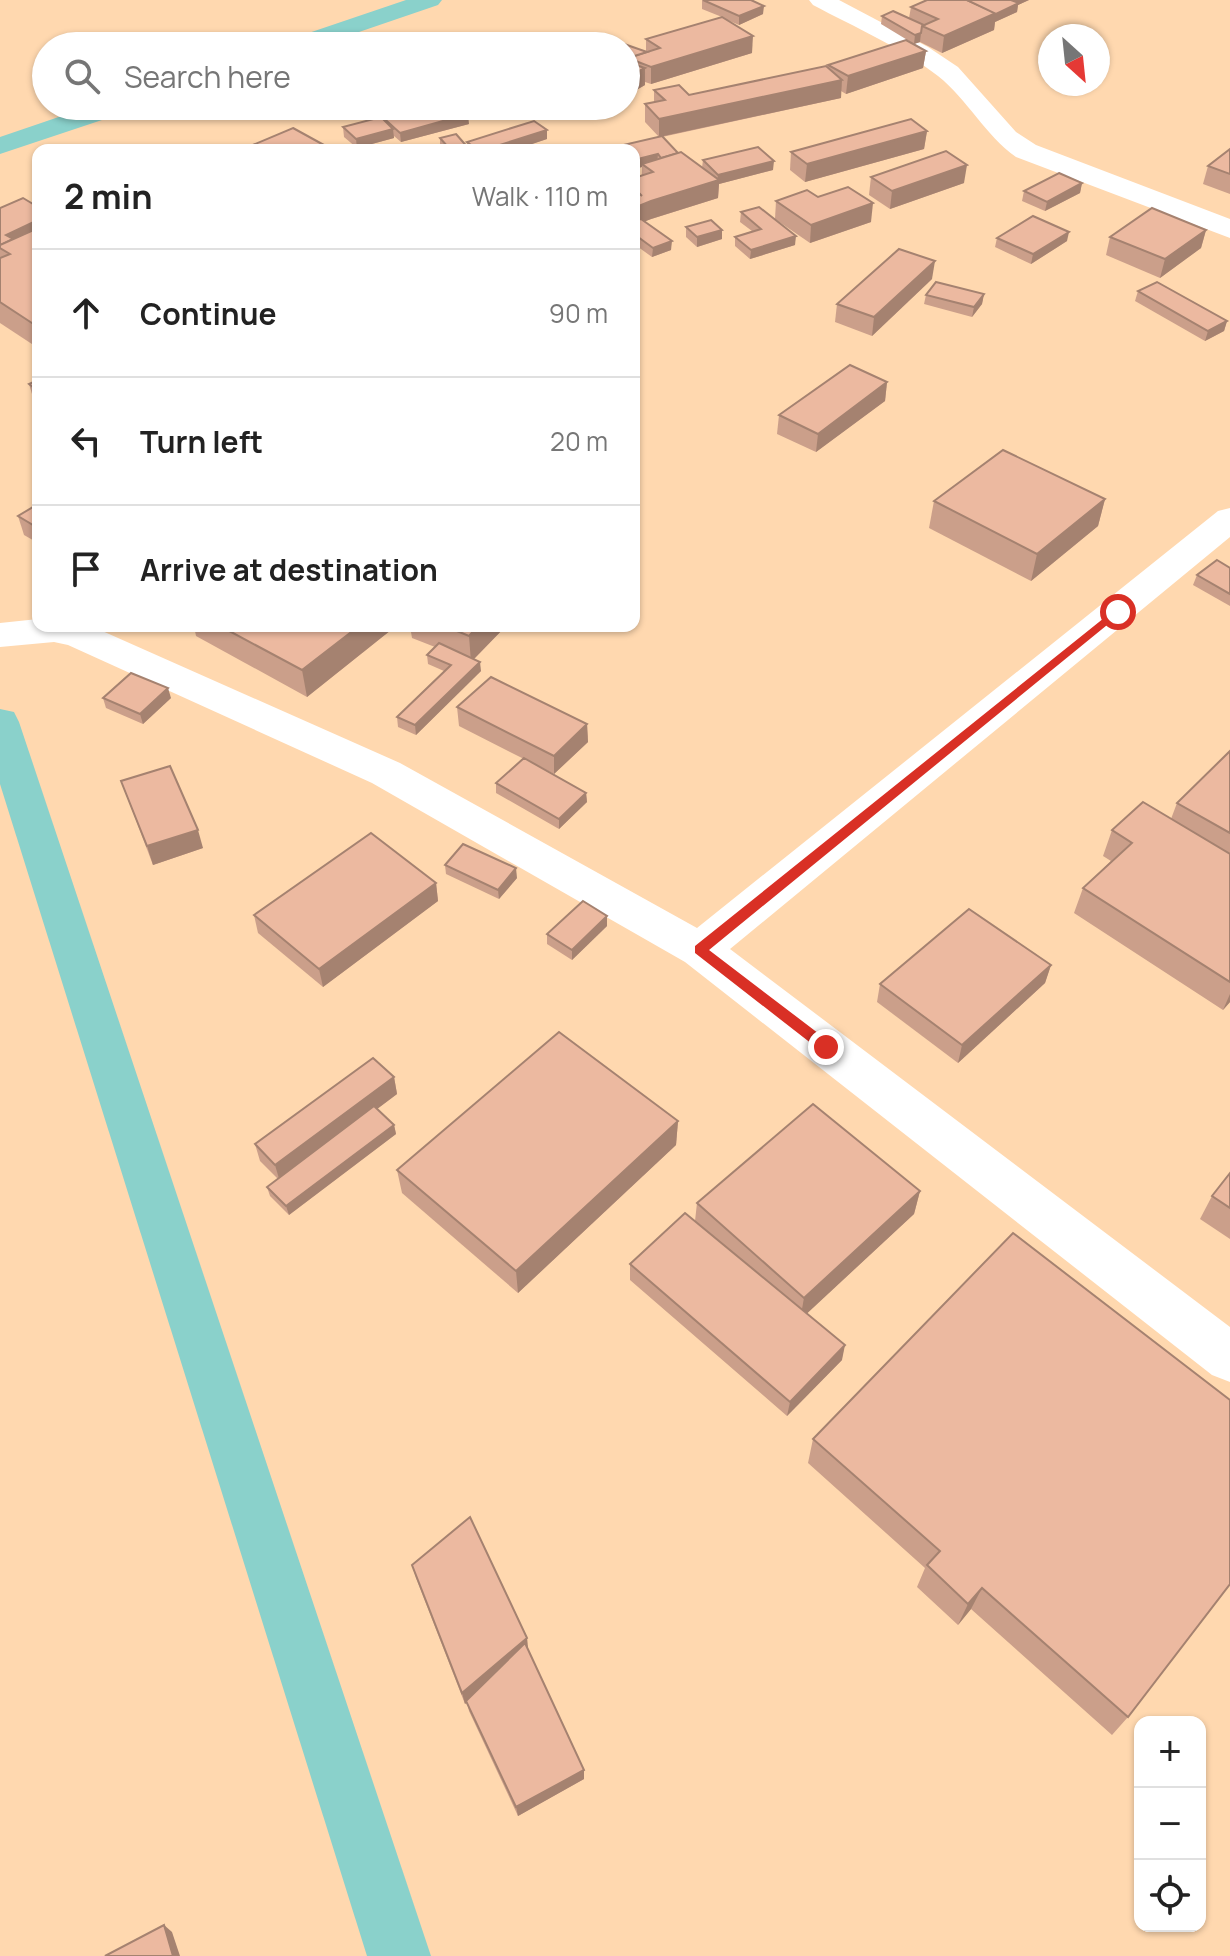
<!DOCTYPE html>
<meta charset="utf-8">
<style>
body{margin:0;font-family:Manrope,sans-serif;background:#f6f6f6;color:#222}
.controls{position:absolute;right:24px;bottom:24px;display:grid;overflow:hidden;border-radius:16px;box-shadow:0 2px 6px #0004}
.controls button{width:72px;height:72px;display:grid;place-items:center;padding:0;border:0;border-bottom:2px solid #e0e0e0;background:#fff;color:#222;font:40px sans-serif}
.compass{position:absolute;left:1038px;top:24px;width:72px;height:72px;border-radius:50%;background:#fff;box-shadow:0 2px 6px #0004;rotate:153deg}
.stop{position:absolute;width:24px;height:24px;margin:-18px;border:6px solid #d93025;border-radius:50%;background:#fff}
.stop.end{background:#d93025;border-color:#fff;box-shadow:0 2px 8px #0008}
.list{margin:0;padding:0;list-style:none}
h2{display:flex;justify-content:space-between;align-items:center;height:104px;margin:0;padding:0 32px;font-size:34px}
h2 small{font-size:26px;font-weight:400;color:#767676}
.list li{display:grid;grid-template-columns:52px 1fr auto;gap:24px;align-items:center;box-sizing:border-box;height:128px;padding:0 32px;border-top:2px solid #e0e0e0}
.list b{display:block;font-size:30px;white-space:nowrap}
.list em{font-size:26px;font-style:normal;color:#767676}
.icon{flex:none;width:44px;height:44px;fill:none;stroke:currentColor;stroke-width:2;stroke-linecap:round;stroke-linejoin:round}
.map{position:relative;flex:none;width:1230px;height:1956px;overflow:hidden}
.search{position:absolute;background:#fff;box-shadow:0 2px 6px #0004;left:32px;top:32px;width:608px;height:88px;display:flex;align-items:center;gap:20px;box-sizing:border-box;padding:0 28px;border-radius:44px;color:#767676;font-size:30px}
.panel{position:absolute;background:#fff;box-shadow:0 2px 6px #0004;left:32px;top:144px;width:608px;height:488px;border-radius:16px}
.map>svg:first-child{display:block}
</style>
<div class="map">
<svg width="1230" height="1956" viewBox="0 0 1230 1956">
<rect width="100%" height="100%" fill="#ffd8af"/>
<g fill="none" stroke-linecap="round" stroke-linejoin="round">
<!-- minor -->
<g fill="#fff" fill-rule="evenodd">
<path d="M809,0H839L928,47L958,67L1016,132L1036,145L1230,219V238L1016,157C985,135 968,100 938,76C901,47 854,27 813,5Z"/>
<path d="M1230,508V537L730,949L1230,1327V1382L1212,1375L685,962L372,783L68,645L54,642L0,647V623L38,619V626H91L400,763L697,928L1218,511Z"/>
</g>
<!-- major -->
<g fill="#8ad1cb" fill-rule="evenodd">
<path d="M406,0H442L438,5L318,46H282L285,41Z"/>
<path d="M91,106H130L126,112L0,154V137Z"/>
<path d="M0,709L14,712L19,722L431,1956H367L0,784Z"/>
</g>
</g>
<!-- wall -->
<g fill="#cb9f8a">
<path d="M702,0L763,14L739,25L725,19L752,53L651,84L645,82V85L626,96V46L646,52V39L722,17L702,9Z"/>
<path d="M927,0H1029L1018,5L1017,12L995,22L994,30L942,53L920,42L914,44L881,24L882,16L909,18L911,7Z"/>
<path d="M926,51L923,68L846,94L841,91V98L662,137L678,153L702,168L703,160L773,170L719,184L718,198L645,221L671,250L652,257L634,244V190L641,194L642,167L634,169L659,137L645,122V104L654,102V90L689,95L828,68V65Z"/>
<path d="M383,106H434L407,112L411,116L469,124L401,142L394,136V138L357,148L344,137L343,127L379,118L378,113L388,111Z"/>
<path d="M927,131L924,149L805,182L790,170L791,152Z"/>
<path d="M440,138L467,147V142L547,139L514,150H439L442,149L440,147Z"/>
<path d="M1230,149V194L1203,184L1208,166Z"/>
<path d="M871,177L964,183L890,209L869,195Z"/>
<path d="M1082,183L1080,193L1045,211L1022,201L1024,191Z"/>
<path d="M818,197L871,222L810,243L775,219L776,201Z"/>
<path d="M38,207V348L0,323V208Z"/>
<path d="M741,212L795,245L750,259L735,246V237L752,231L740,222Z"/>
<path d="M686,227L722,239L697,247L686,237Z"/>
<path d="M1206,230L1201,248L1160,278L1106,255L1110,237Z"/>
<path d="M997,238L1067,241L1031,264L995,247Z"/>
<path d="M932,279L872,336L835,322L837,304Z"/>
<path d="M1138,291L1227,321L1224,331L1205,341L1135,301Z"/>
<path d="M984,294L982,304L972,317L924,304L926,295Z"/>
<path d="M38,380V398L32,394L29,384Z"/>
<path d="M887,382L885,401L816,452L777,434L779,415Z"/>
<path d="M1105,499L1098,526L1031,581L929,528L934,501Z"/>
<path d="M38,504V543L24,535L18,516Z"/>
<path d="M1230,568V606L1193,585L1197,575Z"/>
<path d="M194,626H396L307,697L196,636Z"/>
<path d="M410,626H506L474,659L481,671L416,735L398,727L397,717L444,671L428,664L427,655L435,647L412,638Z"/>
<path d="M103,698H171L143,724L106,708Z"/>
<path d="M457,707L587,724L588,742L554,774L535,764L586,793L587,802L559,829L496,793V783L524,759L459,726Z"/>
<path d="M1230,751V1002L1223,1010L1074,913L1083,888L1111,861L1103,856L1112,830L1171,819L1177,803Z"/>
<path d="M121,781L203,848L153,865Z"/>
<path d="M445,865L517,878L499,899L446,874Z"/>
<path d="M436,883L438,901L323,987L258,933L254,915Z"/>
<path d="M607,926L572,960L547,944V934Z"/>
<path d="M1051,965L1045,983L958,1063L877,1002L880,984Z"/>
<path d="M394,1077L397,1094L377,1109L394,1125L396,1134L289,1215L270,1196L267,1187L278,1179L260,1161L255,1144Z"/>
<path d="M678,1121L676,1145L518,1293L402,1193L397,1170Z"/>
<path d="M1230,1173V1239L1200,1219L1212,1196Z"/>
<path d="M920,1191L914,1214L807,1313L842,1360L787,1416L630,1280V1264L695,1221L697,1203Z"/>
<path d="M813,1439L1128,1717L1112,1735L971,1609L958,1625L917,1587L925,1568L808,1463Z"/>
<path d="M412,1565L527,1638L528,1649L584,1779L518,1816L469,1711L467,1702L465,1704L416,1578Z"/>
</g>
<!-- shaded-wall -->
<g fill="#a58270">
<path d="M1011,0H1029L1018,5L1017,12L995,22L994,30L942,53L944,36Z"/>
<path d="M764,6L763,14L739,25V16Z"/>
<path d="M921,33L920,42L914,44L915,35Z"/>
<path d="M753,36L752,53L651,84V67Z"/>
<path d="M926,51L923,68L846,94L848,76Z"/>
<path d="M645,68V85L626,96V78Z"/>
<path d="M842,80L841,98L659,137V119Z"/>
<path d="M392,106H434L393,115Z"/>
<path d="M468,114L469,124L401,142L400,133Z"/>
<path d="M393,129L394,138L357,148L356,139Z"/>
<path d="M547,130V139L514,150H484Z"/>
<path d="M927,131L924,149L805,182L807,164Z"/>
<path d="M658,154L657,164H642V167L634,169V160Z"/>
<path d="M774,161L773,170L719,184L718,198L651,219L634,226V208L651,201L717,181L718,175Z"/>
<path d="M967,165L964,183L890,209L892,191Z"/>
<path d="M1082,183L1080,193L1045,211L1047,202Z"/>
<path d="M873,203L871,222L810,243L811,225Z"/>
<path d="M38,220V241L10,254L6,235Z"/>
<path d="M722,230V239L697,247V237Z"/>
<path d="M1206,230L1201,248L1160,278L1165,259Z"/>
<path d="M1069,232L1067,241L1031,264L1033,254Z"/>
<path d="M796,236L795,245L750,259L751,250Z"/>
<path d="M672,241L671,250L652,257L653,248Z"/>
<path d="M935,261L932,279L872,336L874,317Z"/>
<path d="M984,294L982,304L972,317L974,307Z"/>
<path d="M1227,321L1224,331L1205,341L1208,331Z"/>
<path d="M887,382L885,401L816,452L818,434Z"/>
<path d="M1105,499L1098,526L1031,581L1037,554Z"/>
<path d="M359,626H396L307,697L302,670Z"/>
<path d="M478,626H506L471,662L469,636Z"/>
<path d="M480,662L481,671L416,735L415,725Z"/>
<path d="M168,688L171,698L143,724L140,714Z"/>
<path d="M587,724L588,742L554,774V756Z"/>
<path d="M586,793L587,802L559,829V819Z"/>
<path d="M198,830L203,848L153,865L147,846Z"/>
<path d="M516,868L517,878L499,899L498,890Z"/>
<path d="M436,883L438,901L323,987L319,969Z"/>
<path d="M607,916V926L572,960V950Z"/>
<path d="M1051,965L1045,983L958,1063L962,1045Z"/>
<path d="M1230,994V1002L1223,1010Z"/>
<path d="M394,1077L397,1094L280,1182L275,1165Z"/>
<path d="M678,1121L676,1145L518,1293L516,1271Z"/>
<path d="M394,1125L396,1134L289,1215L286,1206Z"/>
<path d="M920,1191L914,1214L800,1320L804,1298Z"/>
<path d="M845,1345L842,1360L787,1416L790,1402Z"/>
<path d="M982,1588L971,1609L958,1625L968,1604Z"/>
<path d="M527,1638L528,1650L465,1704L462,1693Z"/>
<path d="M584,1770V1779L518,1816L516,1807Z"/>
<path d="M164,1925L172,1932L180,1956H173Z"/>
</g>
<!-- building -->
<g fill="#ecb9a0" stroke="#a58270" stroke-width="2">
<path d="M703,0H751L764,6L739,16Z"/>
<path d="M927,0H967L996,13L944,36L922,26L938,19L911,7Z"/>
<path d="M967,0H1011L1019,3L996,14Z"/>
<path d="M893,11L924,25L922,26L921,33L915,35L882,16Z"/>
<path d="M722,17L753,36L651,67L628,58L660,48L646,39Z"/>
<path d="M607,38L647,52L628,58V63L626,62V46H593Z"/>
<path d="M906,40L926,51L848,76L828,65Z"/>
<path d="M626,62L645,68L626,78Z"/>
<path d="M826,66L842,80L659,119L645,104L665,100L654,90L679,85L689,95Z"/>
<path d="M449,106H458L468,114L400,133L378,113L401,107L411,116Z"/>
<path d="M381,117L393,129L356,139L343,127Z"/>
<path d="M911,119L927,131L807,164L791,152Z"/>
<path d="M534,121L547,130L484,150H478L467,142Z"/>
<path d="M293,128L333,150H241Z"/>
<path d="M456,134L470,150H439L449,148L440,138Z"/>
<path d="M662,136L678,153L661,158L658,154L634,160V150H602Z"/>
<path d="M758,147L774,161L718,175L703,160Z"/>
<path d="M1230,149V174L1208,166Z"/>
<path d="M946,151L967,165L892,191L871,177Z"/>
<path d="M681,152L719,180L651,201L634,208V190L642,196L634,188V178L653,172L642,164Z"/>
<path d="M1059,173L1082,183L1047,202L1024,191Z"/>
<path d="M848,187L873,203L811,225L776,201L807,190L818,197Z"/>
<path d="M23,198L38,207V220L6,235L13,239L0,245V208Z"/>
<path d="M759,207L796,236L751,250L735,237L761,229L741,212Z"/>
<path d="M1152,208L1206,230L1165,259L1110,237Z"/>
<path d="M1033,216L1069,232L1033,254L997,238Z"/>
<path d="M641,219L672,241L653,248L634,234V221Z"/>
<path d="M711,220L722,230L697,237L686,227Z"/>
<path d="M38,228V327L0,302V258L10,254L0,248V245Z"/>
<path d="M899,249L935,261L874,317L837,304Z"/>
<path d="M936,282L984,294L974,307L926,295Z"/>
<path d="M1157,282L1227,321L1208,331L1138,291Z"/>
<path d="M850,365L887,382L818,434L779,415Z"/>
<path d="M38,380V391L29,384Z"/>
<path d="M1003,450L1105,499L1037,554L934,501Z"/>
<path d="M38,504V528L18,516Z"/>
<path d="M1217,560L1230,568V594L1197,575Z"/>
<path d="M220,626H359L302,670Z"/>
<path d="M445,626H478L469,636Z"/>
<path d="M439,643L480,662L415,725L397,717L451,665L427,655Z"/>
<path d="M131,673L168,688L140,714L103,698Z"/>
<path d="M491,677L587,724L554,756L457,707Z"/>
<path d="M1230,751V833L1177,803Z"/>
<path d="M524,758L586,793L559,819L496,783Z"/>
<path d="M170,766L198,830L147,846L121,781Z"/>
<path d="M1143,802L1230,854V982L1083,888L1132,843L1112,830Z"/>
<path d="M371,833L436,883L319,969L254,915Z"/>
<path d="M463,844L516,868L498,890L445,865Z"/>
<path d="M583,901L607,916L572,950L547,934Z"/>
<path d="M969,909L1051,965L962,1045L880,984Z"/>
<path d="M559,1032L678,1121L516,1271L397,1170Z"/>
<path d="M373,1058L394,1077L275,1165L255,1144Z"/>
<path d="M813,1104L920,1191L804,1298L697,1203Z"/>
<path d="M374,1106L394,1125L286,1206L267,1187Z"/>
<path d="M1230,1173V1208L1212,1196Z"/>
<path d="M685,1213L845,1345L790,1402L630,1264Z"/>
<path d="M1013,1233L1230,1400V1584L1128,1717L982,1588L968,1604L927,1565L940,1551L813,1439Z"/>
<path d="M470,1517L527,1638L462,1693L412,1565Z"/>
<path d="M525,1643L584,1770L516,1807L466,1701Z"/>
<path d="M164,1925L173,1956H105Z"/>
</g>
<!-- route -->
<path fill="#d93025" d="M1114,610L1123,612L709,950L831,1043V1051H821L695,953V946Z"/>
</svg>
<div class="controls">
<button>+</button>
<button>−</button>
<button><svg class="icon" aria-label="locate" viewBox="0 0 24 24"><circle cx="12" cy="12" r="6"/><path d="M12 2v4M12 18v4M2 12h4M18 12h4"/></svg></button>
</div>
<svg class="compass" viewBox="-18 -18 36 36"><path d="M0-13l5 13h-10z" fill="#e53935"/><path d="M0 13l5-13h-10z" fill="#767676"/></svg>
<div class="stop" style="left:1118px;top:612px"></div>
<div class="stop end" style="left:826px;top:1047px"></div>
<div class="search"><svg class="icon" aria-label="search" viewBox="0 0 24 24"><circle cx="10" cy="10" r="6"/><path d="M15 15l6 6"/></svg>Search here</div>
<section class="panel">
<h2>2 min<small>Walk · 110 m</small></h2>
<ul class="list">
<li><svg class="icon" aria-label="ahead" viewBox="0 0 24 24"><path d="M12 20V5M6 11l6-6 6 6"/></svg><div><b>Continue</b></div><em>90 m</em></li>
<li><svg class="icon" aria-label="left" viewBox="0 0 24 24"><path d="M17 20v-9H6M10 6l-5 5 5 5"/></svg><div><b>Turn left</b></div><em>20 m</em></li>
<li><svg class="icon" aria-label="arrive" viewBox="0 0 24 24"><path d="M6 21V4h12l-3 4 3 4H6"/></svg><div><b>Arrive at destination</b></div></li>
</ul>
</section>
</div>
